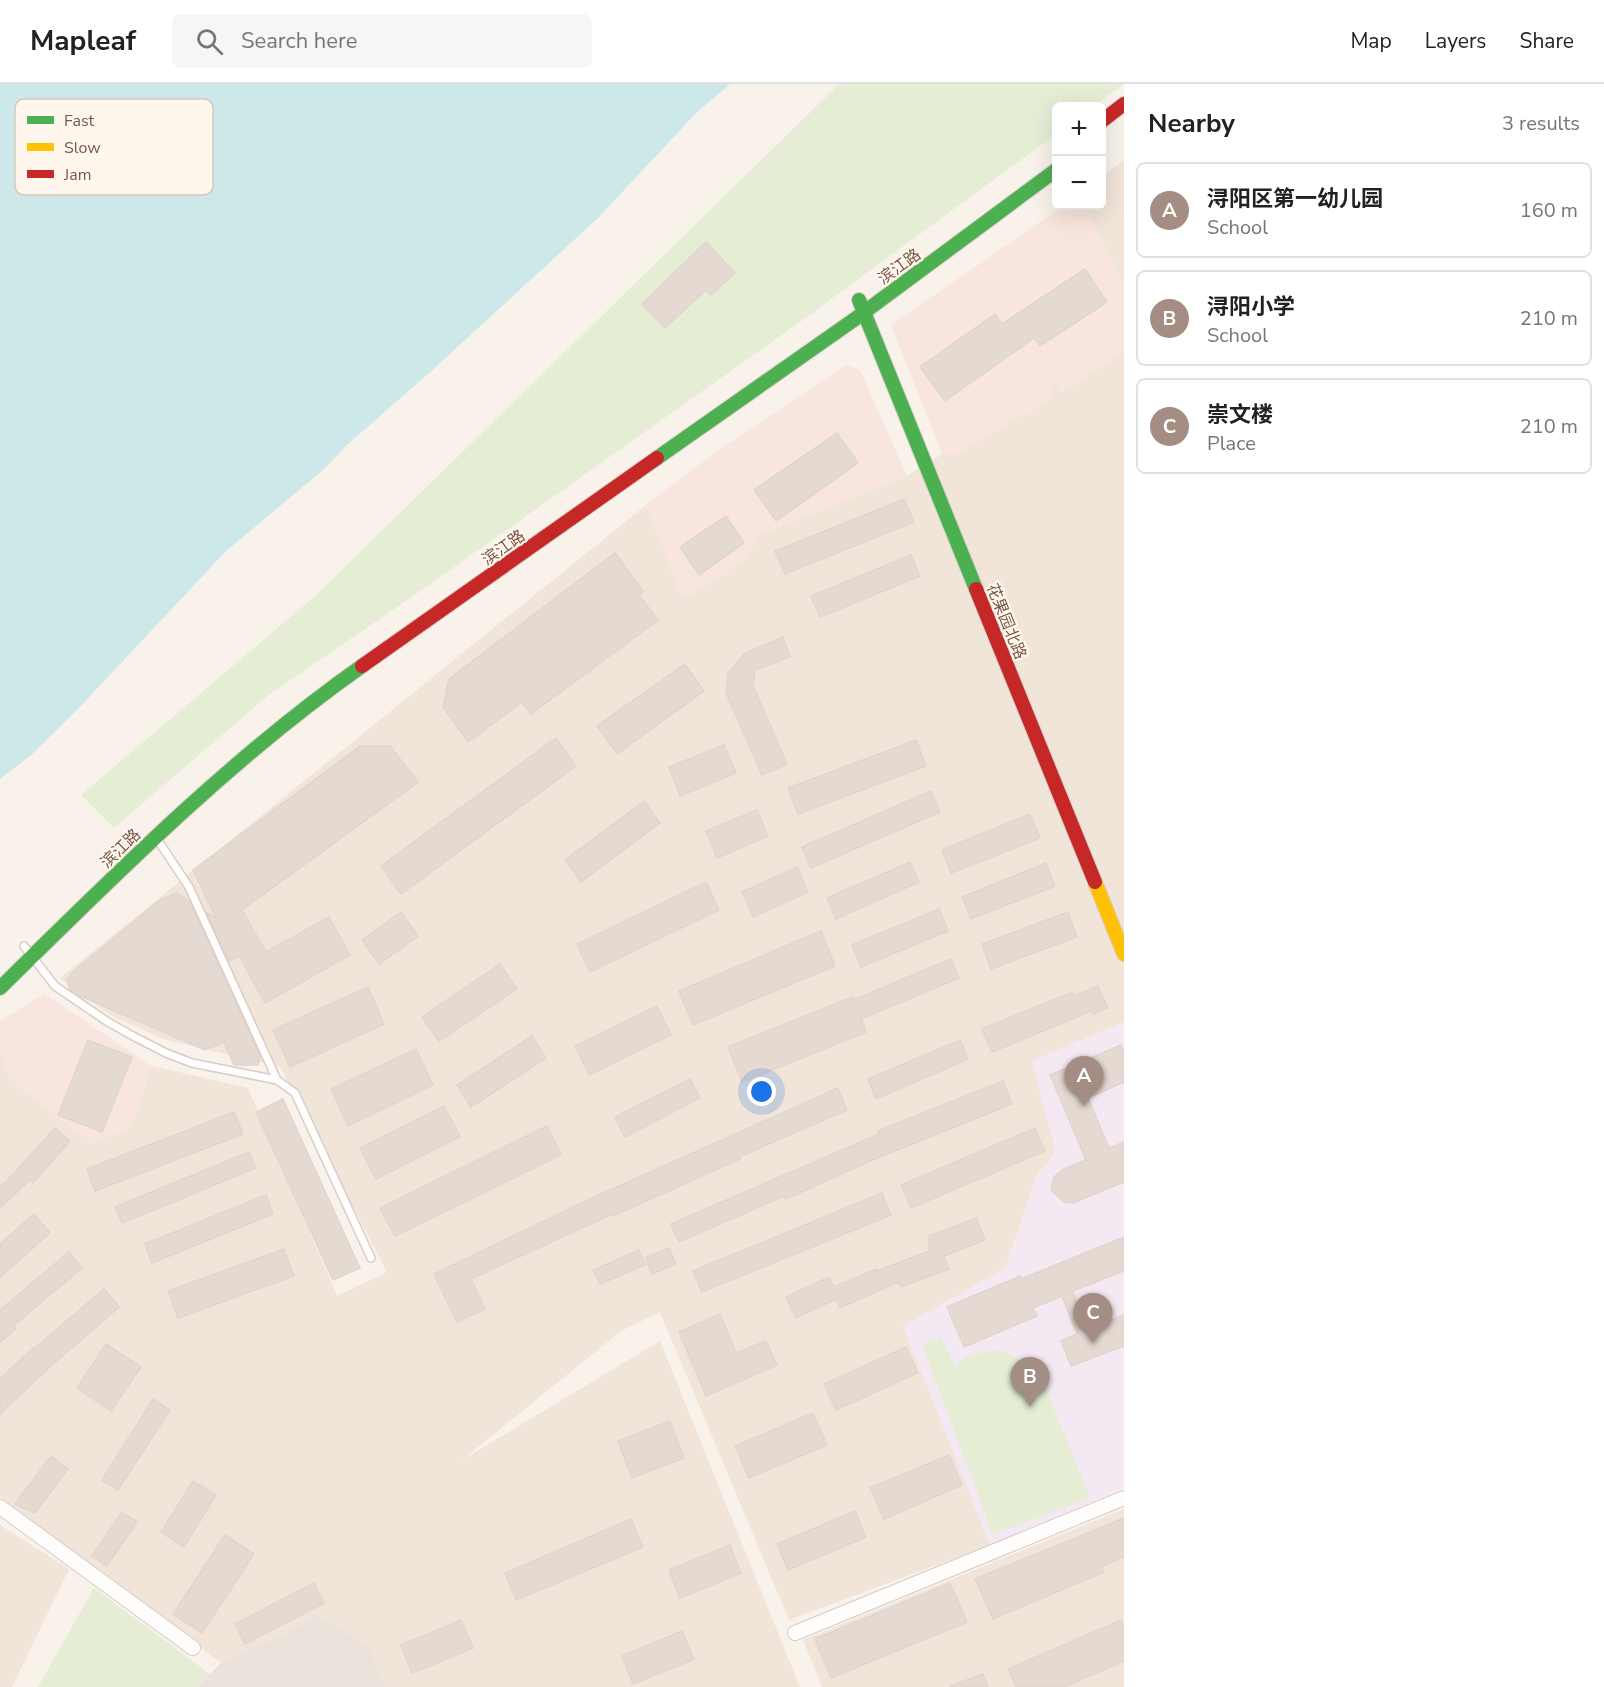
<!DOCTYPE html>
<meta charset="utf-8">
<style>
body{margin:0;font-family:"Nunito Sans","Noto Sans SC",sans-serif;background:#f6f6f6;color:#222}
.controls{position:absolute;right:18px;top:18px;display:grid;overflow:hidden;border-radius:9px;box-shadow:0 6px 24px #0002}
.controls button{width:54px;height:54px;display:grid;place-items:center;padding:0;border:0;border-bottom:2px solid #e0e0e0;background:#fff;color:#222;font:30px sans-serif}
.you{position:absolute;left:762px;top:1008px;width:21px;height:21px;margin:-15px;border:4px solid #fff;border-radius:50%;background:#1a73e8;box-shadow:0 0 0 9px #1a73e833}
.badge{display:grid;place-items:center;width:39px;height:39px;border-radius:50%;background:#a48d82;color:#fff;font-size:20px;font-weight:700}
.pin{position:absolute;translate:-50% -50px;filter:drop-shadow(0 2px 3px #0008)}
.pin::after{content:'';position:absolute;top:32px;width:21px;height:18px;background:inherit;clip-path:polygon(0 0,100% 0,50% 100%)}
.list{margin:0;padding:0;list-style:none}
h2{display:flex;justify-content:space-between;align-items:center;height:78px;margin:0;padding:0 24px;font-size:26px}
h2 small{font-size:20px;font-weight:400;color:#767676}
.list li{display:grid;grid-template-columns:39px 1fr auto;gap:18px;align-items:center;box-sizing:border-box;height:96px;margin:0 12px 12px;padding:0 12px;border:2px solid #e0e0e0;border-radius:9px}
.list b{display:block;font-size:22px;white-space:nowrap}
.list p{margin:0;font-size:20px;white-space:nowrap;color:#767676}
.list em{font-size:20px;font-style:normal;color:#767676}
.icon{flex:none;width:33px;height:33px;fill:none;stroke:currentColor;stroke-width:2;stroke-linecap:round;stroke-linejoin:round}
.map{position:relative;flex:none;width:1124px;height:1603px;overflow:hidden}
header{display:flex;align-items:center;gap:36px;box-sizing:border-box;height:84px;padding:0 30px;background:#fff;border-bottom:2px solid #e0e0e0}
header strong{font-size:28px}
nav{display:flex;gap:33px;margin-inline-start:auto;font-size:21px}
.search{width:420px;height:54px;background:#f6f6f6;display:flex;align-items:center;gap:15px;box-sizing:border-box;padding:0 21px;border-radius:9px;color:#767676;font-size:22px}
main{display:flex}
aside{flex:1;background:#fff}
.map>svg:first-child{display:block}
</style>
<header>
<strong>Mapleaf</strong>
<div class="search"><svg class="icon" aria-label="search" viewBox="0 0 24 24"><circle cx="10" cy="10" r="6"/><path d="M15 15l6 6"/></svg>Search here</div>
<nav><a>Map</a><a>Layers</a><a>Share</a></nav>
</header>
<main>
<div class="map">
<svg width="1124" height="1603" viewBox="0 0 1124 1603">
<rect width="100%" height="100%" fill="#f8f2eb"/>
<!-- residential -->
<g fill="#f1e4d8">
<path d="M1124,76V203L1084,122H1102V93Z"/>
<path d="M1124,267V938L1032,977L1056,1067L1037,1092L1005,1184L904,1242L990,1461L789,1536L660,1228L621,1247L462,1376L660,1257L800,1603H386L369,1563L319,1531L286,1549L221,1579L0,1413V967L11,997L130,1044L152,982L248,1004L337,1212L387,1188L280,983L163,955L110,931L60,894L646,421L683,514L743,478L760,450L907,392L942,370H957L1009,338L1024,327L1027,331L1053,312L1048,304L1055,299L1061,308Z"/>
<path d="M1124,1425V1603H822L803,1556Z"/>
<path d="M0,1441L69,1485L12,1603H0Z"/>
</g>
<!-- commercial -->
<g fill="#f8e6de">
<path d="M1063,122H1084L1124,203V267L1061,308L1054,299L1048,304L1053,312L1027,331L1023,327L1009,338L957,370H942L891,241Z"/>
<path d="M846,281L860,286L907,392L760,450L743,478L682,514L646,421L713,370Z"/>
<path d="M44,910L152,982L130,1044L92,1060L11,997L0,967V937Z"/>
</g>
<!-- industrial -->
<path fill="#ebe2dc" d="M319,1531L369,1563L386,1603H197L221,1579L286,1549Z"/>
<!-- education -->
<path fill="#f4e9f3" d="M1124,938V1404L990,1461L903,1242L1005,1184L1038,1092L1056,1067L1032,977Z"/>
<!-- green -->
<g fill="#e5eed5">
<path d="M839,0H1124L1093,22H1056V50L800,238L419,508L270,610L114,744L81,711L314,513Z"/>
<path d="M941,1253L955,1281L970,1271L998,1266L1014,1272L1040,1291L1090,1413L993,1451L922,1261Z"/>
<path d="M94,1504L210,1590L197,1603H38Z"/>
</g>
<!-- water -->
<path fill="#cce8e9" d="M0,0H730L696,29L598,134L428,290L348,360L324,385L225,468L76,627L31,671L0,695Z"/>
<!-- building -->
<g fill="#e5dad2" stroke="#e1d5cd" stroke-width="1.5">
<path d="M706,158L735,189L711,211L706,206L665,244L642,220Z"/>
<path d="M1085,185L1107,218L1040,262L1034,254L945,317L920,283L995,230L1002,240Z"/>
<path d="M837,349L858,379L776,437L754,406Z"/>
<path d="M904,415L914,438L785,490L775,467Z"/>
<path d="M726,432L744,459L699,491L680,463Z"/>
<path d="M615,469L643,507L639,511L658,536L531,630L522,618L468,658L443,623L449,595Z"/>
<path d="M911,471L920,492L820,533L811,512Z"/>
<path d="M783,553L790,573L755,586L753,602L787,680L762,691L726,609L728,589L745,569Z"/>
<path d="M685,580L704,607L617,670L597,642Z"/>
<path d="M556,654L576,682L401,810L381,782Z"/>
<path d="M916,656L926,682L798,730L788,704Z"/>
<path d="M724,661L736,689L680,712L669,683Z"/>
<path d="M360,662H390L418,698L242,826L266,868L329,833L350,871L265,919L239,872L229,877L206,828L216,834L193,786Z"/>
<path d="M931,707L940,728L811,784L802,763Z"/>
<path d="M644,717L660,739L581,798L565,776Z"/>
<path d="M757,726L768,752L717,774L706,747Z"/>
<path d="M1030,730L1040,754L951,789L942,766Z"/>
<path d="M910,778L919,798L836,835L827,814Z"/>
<path d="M1046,779L1055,802L971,835L962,813Z"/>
<path d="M797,783L808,808L753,833L742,808Z"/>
<path d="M706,798L719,826L590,888L577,860Z"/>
<path d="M177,809L189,817L260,972L258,981H234L224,958L205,966L80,912L70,906L67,896L74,887L160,816Z"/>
<path d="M939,825L948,847L861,883L852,861Z"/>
<path d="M401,828L418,852L379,880L362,856Z"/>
<path d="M1068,828L1077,853L991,885L982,860Z"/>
<path d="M821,847L835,882L693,941L679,907Z"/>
<path d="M951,875L959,894L861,935L866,948L742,998L728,963L852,913L853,916Z"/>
<path d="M500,880L517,905L439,957L422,933Z"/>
<path d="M1098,902L1108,924L1093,930L1092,927L992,968L982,945L1072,908L1074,912Z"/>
<path d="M368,903L384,940L290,983L273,946Z"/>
<path d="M657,922L671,951L589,991L575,962Z"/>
<path d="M532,952L546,974L471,1023L457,1001Z"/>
<path d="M88,956L132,973L102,1048L58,1031Z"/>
<path d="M960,956L968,975L876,1015L868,995Z"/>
<path d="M1121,961L1124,969V998L1088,1014L1109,1064L1124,1058V1098L1073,1119L1064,1118L1051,1106L1054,1093L1064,1085L1086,1076L1050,991Z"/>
<path d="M416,965L433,1001L348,1042L331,1005Z"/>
<path d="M690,995L700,1014L625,1053L615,1033Z"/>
<path d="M1003,997L1012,1020L875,1075L786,1115L784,1112L679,1158L671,1140L879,1050L878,1047Z"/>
<path d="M838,1004L847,1026L739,1073L740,1075L613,1132L612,1130L471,1195L485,1225L457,1238L434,1190L592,1114Z"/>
<path d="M283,1015L360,1184L333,1196L256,1028Z"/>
<path d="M444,1022L460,1053L376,1095L360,1064Z"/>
<path d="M234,1028L243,1050L95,1107L87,1085Z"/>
<path d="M547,1042L561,1071L395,1152L380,1124Z"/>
<path d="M55,1044L70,1057L33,1099L30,1096L0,1124V1102L8,1096Z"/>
<path d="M1035,1044L1045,1067L911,1124L901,1101Z"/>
<path d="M249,1068L256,1084L122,1139L115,1123Z"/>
<path d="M882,1109L891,1131L702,1208L693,1187Z"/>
<path d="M266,1111L273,1130L152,1179L145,1160Z"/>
<path d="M34,1130L50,1149L0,1193V1160Z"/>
<path d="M976,1134L985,1156L944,1172L949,1185L901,1203L898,1198L840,1224L836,1215L796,1234L786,1213L829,1193L834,1203L876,1185L877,1187L929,1167V1152Z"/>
<path d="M1124,1153V1187L1073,1207L1088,1246L1124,1231V1262L1071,1282L1061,1257L1077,1250L1062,1212L1033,1224L1037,1232L964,1263L947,1223L1020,1192L1021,1195Z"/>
<path d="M669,1164L676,1180L652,1190L645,1174Z"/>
<path d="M284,1165L294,1192L178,1234L168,1207Z"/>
<path d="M639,1166L645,1181L600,1200L593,1186Z"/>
<path d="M69,1168L82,1184L13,1242L16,1245L0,1258V1226Z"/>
<path d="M104,1205L119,1223L52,1281L0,1330V1295L33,1264L34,1265Z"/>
<path d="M720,1230L736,1269L766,1257L777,1281L706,1312L679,1248Z"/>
<path d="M106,1260L141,1283L111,1327L77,1304Z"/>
<path d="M906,1263L918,1289L836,1326L824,1300Z"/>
<path d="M153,1315L170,1326L118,1406L102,1396Z"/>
<path d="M813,1329L827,1361L749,1394L735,1362Z"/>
<path d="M670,1337L684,1374L632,1394L618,1357Z"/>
<path d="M949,1371L962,1401L884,1435L870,1404Z"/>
<path d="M51,1372L68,1385L35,1429L15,1420Z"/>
<path d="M193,1397L216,1411L184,1463L161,1448Z"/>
<path d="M855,1427L866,1453L788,1486L777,1460Z"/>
<path d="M122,1428L137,1438L107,1482L92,1472Z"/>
<path d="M1124,1434V1473L1102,1482L1104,1488L993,1535L975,1495Z"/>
<path d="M631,1435L643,1463L516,1516L505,1489Z"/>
<path d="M225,1451L254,1470L202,1549L173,1530Z"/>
<path d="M730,1461L741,1489L680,1514L669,1486Z"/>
<path d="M314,1499L324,1519L245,1560L235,1540Z"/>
<path d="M950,1499L967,1538L831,1594L815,1555Z"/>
<path d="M461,1536L473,1564L412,1589L401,1561Z"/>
<path d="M1121,1536L1124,1544V1577L1064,1603H1016L1008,1585Z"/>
<path d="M682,1547L694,1575L633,1600L622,1572Z"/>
<path d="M983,1590L988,1603H951L950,1602Z"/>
</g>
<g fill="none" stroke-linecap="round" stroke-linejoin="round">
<!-- lane casing -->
<g stroke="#d6cdc8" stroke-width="10">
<g id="lane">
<path d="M157,755L189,803L277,996"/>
<path d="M24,862L55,902L108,938L133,952L166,969L192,979L277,996L295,1009L371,1174"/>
</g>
</g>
<!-- street casing -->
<g stroke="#d6cdc8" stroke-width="16">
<g id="street">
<path d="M0,1423L193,1564"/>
<path d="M795,1549L1124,1414"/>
</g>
</g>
<!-- fast casing -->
<g stroke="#d7cdc7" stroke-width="16">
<g id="fast">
<path d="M859,216L976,505"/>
<path d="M657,374L855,235L1056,86"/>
<path d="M0,904C115,791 230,675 362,582"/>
</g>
</g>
<!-- slow casing -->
<g stroke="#d7cdc7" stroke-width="16">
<path id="slow" d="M1095,798L1124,870"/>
</g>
<!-- jam casing -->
<g stroke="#d7cdc7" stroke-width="16">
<g id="jam">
<path d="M1102,37L1124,20"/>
<path d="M976,505L1095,798"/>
<path d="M362,582L657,374"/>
</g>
</g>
<!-- lane -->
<use href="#lane" stroke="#fefdfc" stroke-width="7"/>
<!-- street -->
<use href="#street" stroke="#fefdfc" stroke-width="14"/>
<!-- fast -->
<use href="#fast" stroke="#4caf50" stroke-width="14"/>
<!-- slow -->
<use href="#slow" stroke="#ffc107" stroke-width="14"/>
<!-- jam -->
<use href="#jam" stroke="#c62828" stroke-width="14"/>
</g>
<g text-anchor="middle" stroke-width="4.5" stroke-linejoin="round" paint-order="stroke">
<!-- street labels -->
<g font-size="16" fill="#775749" stroke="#fff7ed">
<text transform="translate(899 182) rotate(-36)" y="6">滨江路</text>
<text transform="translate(503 463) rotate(-35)" y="6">滨江路</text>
<text transform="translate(1007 537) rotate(68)" y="6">花果园北路</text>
<text transform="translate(120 764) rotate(-44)" y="6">滨江路</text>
</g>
</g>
<!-- legend -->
<rect x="15" y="15" width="198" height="96" rx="9" fill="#fff7ed" stroke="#d6c7bc" stroke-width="1.5"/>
<rect x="27" y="32" width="27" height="8" fill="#4caf50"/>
<rect x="27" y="59" width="27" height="8" fill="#ffc107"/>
<rect x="27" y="86" width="27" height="8" fill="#c62828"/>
<g font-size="16" fill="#775749">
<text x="64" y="42">Fast</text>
<text x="64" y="69">Slow</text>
<text x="64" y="96">Jam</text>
</g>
</svg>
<div class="controls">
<button>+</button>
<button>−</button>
</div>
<div class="you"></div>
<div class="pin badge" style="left:1084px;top:1022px">A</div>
<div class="pin badge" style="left:1030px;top:1323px">B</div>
<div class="pin badge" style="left:1093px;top:1259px">C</div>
</div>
<aside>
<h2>Nearby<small>3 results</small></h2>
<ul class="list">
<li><span class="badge">A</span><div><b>浔阳区第一幼儿园</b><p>School</p></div><em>160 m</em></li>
<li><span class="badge">B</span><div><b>浔阳小学</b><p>School</p></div><em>210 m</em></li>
<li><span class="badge">C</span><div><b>崇文楼</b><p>Place</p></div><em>210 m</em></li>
</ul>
</aside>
</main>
